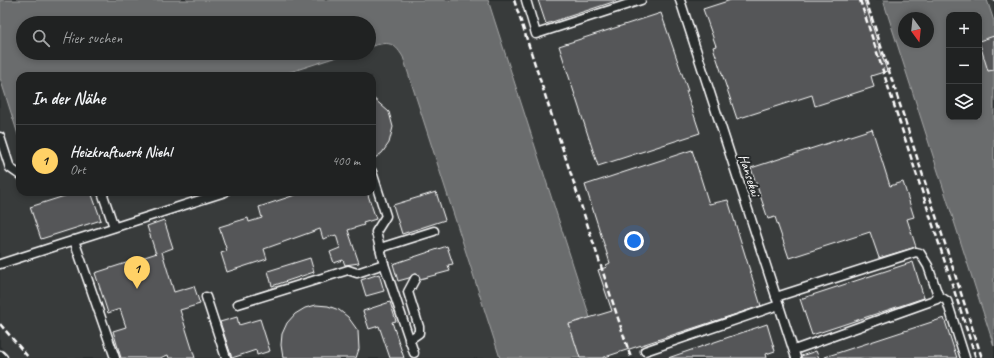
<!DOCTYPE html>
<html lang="de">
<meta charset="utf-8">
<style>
body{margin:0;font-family:Caveat,sans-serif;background:#282a2a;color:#f1f3f6}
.controls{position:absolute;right:12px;top:12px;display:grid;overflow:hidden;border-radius:8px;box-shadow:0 2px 6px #0003}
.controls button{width:36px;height:36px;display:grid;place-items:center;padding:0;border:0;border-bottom:1px solid #3d3f40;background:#202222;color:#f1f3f6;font:20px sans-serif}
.compass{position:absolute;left:898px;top:12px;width:36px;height:36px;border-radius:50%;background:#202222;box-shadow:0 2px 6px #0003;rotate:165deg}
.you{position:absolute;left:634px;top:241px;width:14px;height:14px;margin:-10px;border:3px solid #fff;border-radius:50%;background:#1a73e8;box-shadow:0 0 0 6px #1a73e833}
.badge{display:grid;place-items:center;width:26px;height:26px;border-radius:50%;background:#ffd166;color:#111;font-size:13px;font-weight:700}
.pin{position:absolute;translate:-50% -33px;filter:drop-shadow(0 1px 2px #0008)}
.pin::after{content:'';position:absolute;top:21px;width:14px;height:12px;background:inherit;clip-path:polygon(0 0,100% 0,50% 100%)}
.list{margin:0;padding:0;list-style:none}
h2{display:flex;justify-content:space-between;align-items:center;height:52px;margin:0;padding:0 16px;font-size:17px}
h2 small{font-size:13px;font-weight:400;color:#a2a4a5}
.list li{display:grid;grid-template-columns:26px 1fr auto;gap:12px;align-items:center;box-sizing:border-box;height:72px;padding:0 16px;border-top:1px solid #3d3f40}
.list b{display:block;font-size:15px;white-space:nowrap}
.list p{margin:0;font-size:13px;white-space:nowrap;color:#a2a4a5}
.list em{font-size:13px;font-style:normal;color:#a2a4a5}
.icon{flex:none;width:22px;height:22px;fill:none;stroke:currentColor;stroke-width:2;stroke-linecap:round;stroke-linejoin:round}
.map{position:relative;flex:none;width:994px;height:358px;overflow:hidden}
.search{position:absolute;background:#202222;box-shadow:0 2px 6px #0003;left:16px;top:16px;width:360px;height:44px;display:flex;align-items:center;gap:10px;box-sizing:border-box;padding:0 14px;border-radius:22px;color:#a2a4a5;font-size:15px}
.panel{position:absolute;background:#202222;box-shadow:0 2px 6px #0003;left:16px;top:72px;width:360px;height:124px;border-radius:12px}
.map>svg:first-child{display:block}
</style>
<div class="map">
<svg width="994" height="358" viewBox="0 0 994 358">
<rect width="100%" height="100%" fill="#2a2d2e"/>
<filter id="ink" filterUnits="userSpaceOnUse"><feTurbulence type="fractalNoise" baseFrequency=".025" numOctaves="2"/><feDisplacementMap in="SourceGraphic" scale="8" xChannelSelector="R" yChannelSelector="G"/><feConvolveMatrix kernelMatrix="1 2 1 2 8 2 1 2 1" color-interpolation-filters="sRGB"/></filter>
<g filter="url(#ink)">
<!-- built -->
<g fill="#373a3b">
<path d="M488,0H883L994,346V358H603Z"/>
<path d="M987,0H994V21Z"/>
<path d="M383,42L391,44L398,49L403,57L500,358H9L0,346V78L20,141V192H372V76H278L349,53H369V47Z"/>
</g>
<!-- water -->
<g fill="#6a6c6d" stroke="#a6a7a7" fill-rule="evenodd">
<path d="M0,0H488L603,358H500L403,57C393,40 386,42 369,47V23H23V53H349L278,76H20V141L0,78Z"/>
<path d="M883,0H987L994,21V346ZM949,15H979V117H949ZM904,18H928V42H904Z"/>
</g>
<!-- building -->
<g fill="#555758" stroke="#fff">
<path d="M538,0H616V1L546,24Z"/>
<path d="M731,0H864L887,71L871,76L874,87L815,106L812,95L737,119L713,47L716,46L703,9Z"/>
<path d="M661,13L688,91H686L700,133L598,166L559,46Z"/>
<path d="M994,36V70L988,71L979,41Z"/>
<path d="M372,97L389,112L393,127L389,143L382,153L372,160Z"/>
<path d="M872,129L890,186L903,182L914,217L907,219L916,247L879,258L870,232L789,258L775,217L768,219L751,168Z"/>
<path d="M692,150L709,204L728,200L761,306L602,358H580L569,324L612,311L598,270L607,267L606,265L610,263L585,185Z"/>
<path d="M77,192H91L101,220L41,239L30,207Z"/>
<path d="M304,192H367L376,219L363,223L364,225L348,230L359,263L345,265L343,260L334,263L330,252L340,248L336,235L323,239L320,229L264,249L267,259L227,272L221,253L227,251L219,227L248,218L249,222L262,218L259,207Z"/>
<path d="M436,192L445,220L402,234L393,205Z"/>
<path d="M164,220L173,248L162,252L174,292L194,286L200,304L180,310L195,358H169L168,355L160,358H121L113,331L126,327L120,309L108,313L95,273L157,253L156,254L147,226Z"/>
<path d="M447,246L453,264L448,265L450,271L420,279L418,274H414L409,278L398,281L393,264Z"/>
<path d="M310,258L314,272L272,286L268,271Z"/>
<path d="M913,262L924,298L812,335L800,299Z"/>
<path d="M379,274L384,291L366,296L361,280Z"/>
<path d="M390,302L396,321L392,322L404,358H390L379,326L369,329L363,311Z"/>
<path d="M316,305L328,306L339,310L348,317L358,331L359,349L356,358H283L281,345L282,334L287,323L295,314L305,308Z"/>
<path d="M237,317L239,325L260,319L270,351L257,355L256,350L232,358L220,322Z"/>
<path d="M944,318L957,358H825V357Z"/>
<path d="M767,324L775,351L766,354L767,358H668Z"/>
<path d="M816,351L819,358H801V356Z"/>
</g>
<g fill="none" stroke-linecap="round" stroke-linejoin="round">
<!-- minor casing -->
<g stroke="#fff" stroke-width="11">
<g id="minor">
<path d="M526,0L536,34L641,0"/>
<path d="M680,0L796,358"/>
<path d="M0,137L10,168L20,175"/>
<path d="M102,192L114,227"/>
<path d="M74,240L115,358"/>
<path d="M380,248L434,231"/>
<path d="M0,264L225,192"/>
<path d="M384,264L414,353"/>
<path d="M206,297L226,358"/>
<path d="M776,297L916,252L920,253L928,266L938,295L947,301L965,358"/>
<path d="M238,304L348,270L357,273L384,264L376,232L386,216L372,172"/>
<path d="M409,340L419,333V327L408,292L415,279"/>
<path d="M794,350L937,299L938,295"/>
<path d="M645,351L779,305"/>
<path d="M0,355L3,358"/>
</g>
</g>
<!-- minor -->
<use href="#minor" stroke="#2a2d2e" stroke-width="8"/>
<!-- rail -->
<g stroke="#fff" stroke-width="2.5" stroke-dasharray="6 3" stroke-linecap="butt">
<path d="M514,0L631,358"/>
<path d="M860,0L976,358"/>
<path d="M866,0L982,358"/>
<path d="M994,0V1"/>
<path d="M0,324L29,358"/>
</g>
</g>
</g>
<g text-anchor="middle" stroke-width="4" stroke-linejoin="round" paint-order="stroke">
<!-- street labels -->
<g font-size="14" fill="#fff" stroke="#2a2d2e">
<text transform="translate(750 175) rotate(72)" y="5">Hansekai</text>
</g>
</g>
</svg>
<div class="controls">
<button>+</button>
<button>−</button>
<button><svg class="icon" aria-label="layers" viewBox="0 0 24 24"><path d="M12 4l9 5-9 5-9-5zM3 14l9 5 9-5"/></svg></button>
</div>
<svg class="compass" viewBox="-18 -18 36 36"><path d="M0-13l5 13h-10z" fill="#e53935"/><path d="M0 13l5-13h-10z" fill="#a2a4a5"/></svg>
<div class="you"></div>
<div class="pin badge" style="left:137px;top:289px">1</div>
<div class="search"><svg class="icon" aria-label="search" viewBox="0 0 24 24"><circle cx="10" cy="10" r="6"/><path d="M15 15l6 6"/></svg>Hier suchen</div>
<section class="panel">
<h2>In der Nähe<small></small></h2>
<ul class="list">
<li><span class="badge">1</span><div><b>Heizkraftwerk Niehl</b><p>Ort</p></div><em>400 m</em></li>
</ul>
</section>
</div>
